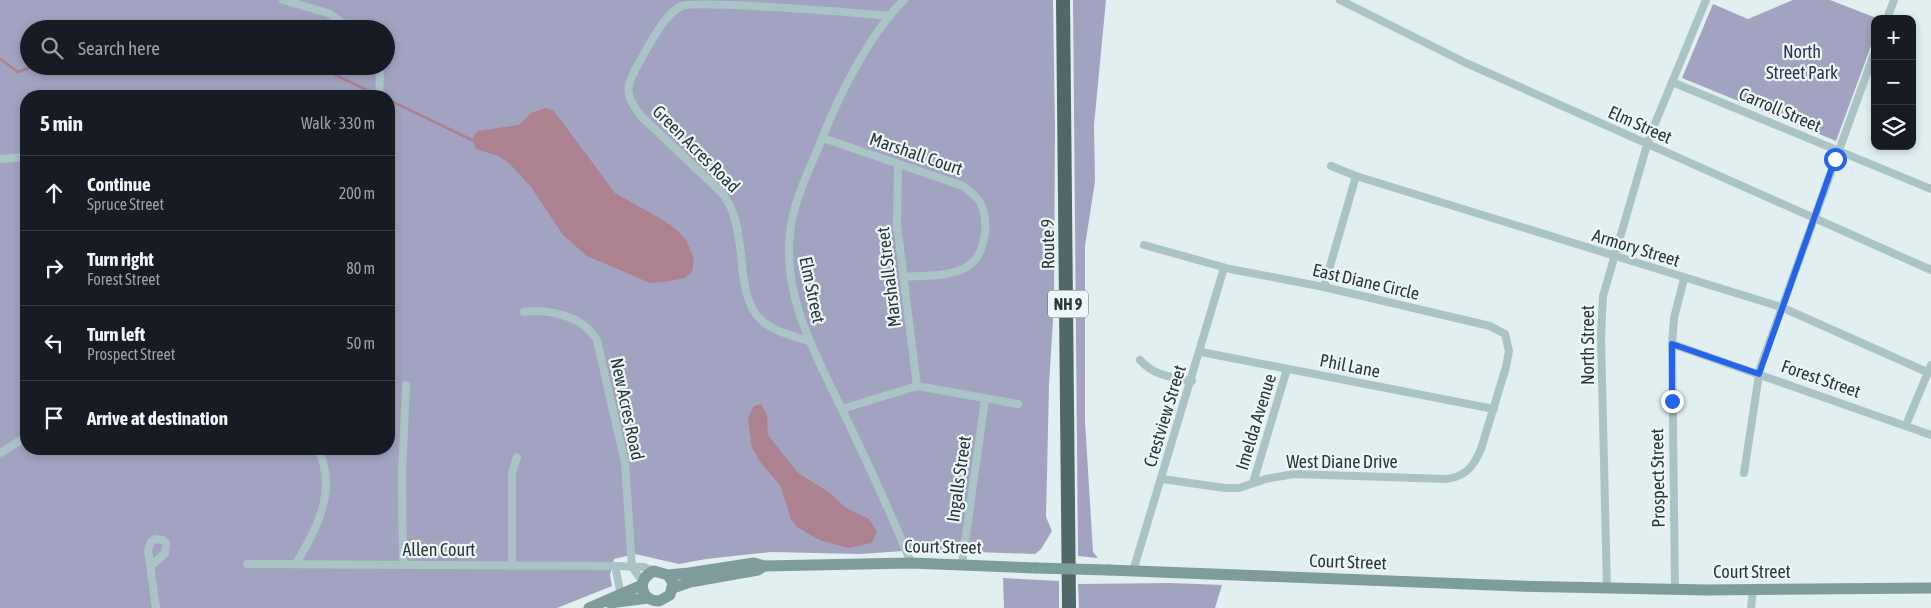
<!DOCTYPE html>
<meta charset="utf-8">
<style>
body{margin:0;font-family:"Asap Condensed",sans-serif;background:#20242c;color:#f1f3f6}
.controls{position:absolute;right:15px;top:15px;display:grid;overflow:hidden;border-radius:10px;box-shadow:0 2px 8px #0003}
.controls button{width:45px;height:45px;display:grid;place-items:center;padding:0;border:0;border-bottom:1px solid #363941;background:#171b24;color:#f1f3f6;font:25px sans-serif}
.stop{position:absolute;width:15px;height:15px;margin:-11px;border:4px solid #2563eb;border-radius:50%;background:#fff}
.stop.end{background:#2563eb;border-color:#fff;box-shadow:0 1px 5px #0008}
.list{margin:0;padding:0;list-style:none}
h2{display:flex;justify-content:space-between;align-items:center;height:65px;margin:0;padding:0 20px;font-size:21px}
h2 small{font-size:16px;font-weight:400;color:#9ea1a6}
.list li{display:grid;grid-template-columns:32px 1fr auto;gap:15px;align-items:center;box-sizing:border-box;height:75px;padding:0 20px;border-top:1px solid #363941}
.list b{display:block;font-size:19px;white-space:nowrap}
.list p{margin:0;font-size:16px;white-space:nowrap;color:#9ea1a6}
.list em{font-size:16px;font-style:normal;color:#9ea1a6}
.icon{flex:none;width:28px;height:28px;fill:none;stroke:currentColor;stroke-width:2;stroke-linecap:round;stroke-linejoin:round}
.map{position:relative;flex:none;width:1931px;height:608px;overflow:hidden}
.search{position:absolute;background:#171b24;box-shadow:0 2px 8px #0003;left:20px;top:20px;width:375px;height:55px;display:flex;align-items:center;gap:12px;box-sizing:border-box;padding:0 18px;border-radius:28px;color:#9ea1a6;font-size:19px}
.panel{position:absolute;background:#171b24;box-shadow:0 2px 8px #0003;left:20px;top:90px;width:375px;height:365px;border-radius:20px}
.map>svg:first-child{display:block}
</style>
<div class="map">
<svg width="1931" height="608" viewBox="0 0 1931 608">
<rect width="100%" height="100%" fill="#e1eff1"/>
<!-- green -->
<g fill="#a2a3c0" fill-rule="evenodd">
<path d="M0,0H1053L1055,126L1054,303L1049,385L1046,517L1052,531L1041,549L1035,554L918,550L860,554L771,552L706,559L679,564L635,554L614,559L610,575L612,586L557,608H0ZM29,29H386V66H29ZM26,96H389V449H26Z"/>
<path d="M1073,0H1106L1094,125L1095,181L1085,246V421L1093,552L1098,558L1078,556Z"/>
<path d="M1793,0H1830L1879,19H1875V35L1836,141L1682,78L1713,4L1748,19Z"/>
<path d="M1003,578L1059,581V608H1004Z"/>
<path d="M1170,583L1222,585L1215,608H1079L1078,584Z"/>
</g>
<!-- water -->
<g fill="#ac8290">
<path d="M546,108L554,111L615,193L663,220L677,230L686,240L694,258L692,272L685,278L665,282L650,283L587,256L563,235L531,187L509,163L498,156L476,149L472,140L477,131L519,125L531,113Z"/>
<path d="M761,404L767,415L768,435L798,473L829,492L846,508L869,519L877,532L872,543L848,548L819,540L797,527L791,519L780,485L761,463L752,448L748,418L754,406Z"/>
</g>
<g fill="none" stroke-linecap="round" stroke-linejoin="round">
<!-- stream -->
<g stroke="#ac8290" stroke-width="2.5">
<path d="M0,59L18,72L34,66"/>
<path d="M294,66L329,72L373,93"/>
<path d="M389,100L472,140"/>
</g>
<!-- minor -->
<g stroke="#aac4c6" stroke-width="8">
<path d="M283,0L328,13L353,29"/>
<path d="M904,0C871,32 840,93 823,136C811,167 793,200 790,233C782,301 820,362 848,422C870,468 892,515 911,563"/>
<path d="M1340,0L1466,63L1931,270"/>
<path d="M1887,19L1894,0"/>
<path d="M378,66L380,74L379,96"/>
<path d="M1672,82L1931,189"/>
<path d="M823,138L963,186C970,191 976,195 980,202C990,222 986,257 965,268C948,277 923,275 904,277"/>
<path d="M0,159L23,157"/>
<path d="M898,164L897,224L917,386"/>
<path d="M1331,166L1356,176L1781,307L1927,372"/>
<path d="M1144,245L1230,269L1324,287L1490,326L1505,334L1509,351L1506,367L1481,449C1473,468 1465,477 1445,479L1294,474L1266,479L1239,488H1225L1162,479"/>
<path d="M1324,287L1356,176"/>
<path d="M524,312C550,309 583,316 597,340L625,463L632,567L643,582"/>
<path d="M809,341C793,336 772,331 760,319C732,291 751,229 722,193L641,116C623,94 626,84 640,61C650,43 663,17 681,6C699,0 859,13 890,16"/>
<path d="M1672,344L1931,435"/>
<path d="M1201,352L1494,409"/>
<path d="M1140,360C1154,376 1171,377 1192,381"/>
<path d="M842,409L917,386L1018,404"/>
<path d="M1906,425L1931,365"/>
<path d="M0,453L26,437"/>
<path d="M1744,473L1760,368L1875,51"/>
<path d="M1253,483L1287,369"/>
<path d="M247,564L615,566L644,567L654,571"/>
<path d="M296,564C317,527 338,491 318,449"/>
<path d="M962,564L985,399"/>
<path d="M403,565L402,474L406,385"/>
<path d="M151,566L165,553L166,543L163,540L155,539L151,542L148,550L156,608"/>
<path d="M512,566V473L517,457"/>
<path d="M615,566L621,595"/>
<path d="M1133,571L1224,268"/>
<path d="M1607,588L1601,337L1603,296L1649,138L1706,0"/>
<path d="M1675,589L1672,344L1674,318L1684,279"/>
<path d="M1751,608L1753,590"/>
</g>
<!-- secondary -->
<g stroke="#7f9c9c" stroke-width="11">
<path d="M1109,570L1518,586L1707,590L1931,588"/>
<path d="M668,575L673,583L670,595L659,601C640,601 636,578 654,571L668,575L689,573L754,563L764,566L911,563L1036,568"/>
<path d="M673,588L690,582L758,570L764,566"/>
<path d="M610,603L648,598"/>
<path d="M589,608L642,585"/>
</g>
<!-- trunk -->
<path stroke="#506867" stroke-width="14" d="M1063,0L1069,608"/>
<!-- secondary-bridge -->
<path stroke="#7f9c9c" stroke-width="11" d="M1036,568L1109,570"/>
</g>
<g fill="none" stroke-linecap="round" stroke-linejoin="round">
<!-- route -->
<path stroke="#2563eb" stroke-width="6" d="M1672,401V344L1759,374L1835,159"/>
</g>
<g text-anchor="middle" stroke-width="4.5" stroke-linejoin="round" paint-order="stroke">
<!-- shield labels -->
<rect fill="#edf7f9" stroke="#657171" stroke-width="1" x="1048" y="290.5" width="40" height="27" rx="4"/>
<g font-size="16" font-weight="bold" fill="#2b3837">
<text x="1068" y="310">NH 9</text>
</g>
<!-- park labels -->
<g font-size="18" fill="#313154" stroke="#edf7f9">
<text x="1802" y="58">North<tspan x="1802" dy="21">Street Park</tspan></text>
</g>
<!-- street labels -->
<g font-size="18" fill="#2b3837" stroke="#edf7f9">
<text transform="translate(1780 110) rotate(23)" y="6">Carroll Street</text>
<text transform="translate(1640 125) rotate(24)" y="6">Elm Street</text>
<text transform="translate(696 149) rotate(45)" y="6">Green Acres Road</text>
<text transform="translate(916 154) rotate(19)" y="6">Marshall Court</text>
<text transform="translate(1048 244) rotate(-91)" y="6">Route 9</text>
<text transform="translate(1636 248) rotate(17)" y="6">Armory Street</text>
<text transform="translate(889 277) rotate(-97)" y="6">Marshall Street</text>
<text transform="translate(1366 282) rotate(13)" y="6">East Diane Circle</text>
<text transform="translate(812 290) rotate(78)" y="6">Elm Street</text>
<text transform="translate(1588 345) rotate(-90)" y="6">North Street</text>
<text transform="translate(1350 366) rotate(11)" y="6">Phil Lane</text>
<text transform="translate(1821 379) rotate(19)" y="6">Forest Street</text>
<text transform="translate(627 409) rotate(78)" y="6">New Acres Road</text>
<text transform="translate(1165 416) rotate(-73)" y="6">Crestview Street</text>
<text transform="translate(1256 422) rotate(-73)" y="6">Imelda Avenue</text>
<text x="1342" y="468">West Diane Drive</text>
<text transform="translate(1658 478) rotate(-91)" y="6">Prospect Street</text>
<text transform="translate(959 479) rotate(-82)" y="6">Ingalls Street</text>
<text transform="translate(943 547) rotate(1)" y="6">Court Street</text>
<text x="439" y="556">Allen Court</text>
<text transform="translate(1348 562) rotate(2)" y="6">Court Street</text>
<text x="1752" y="578">Court Street</text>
</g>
</g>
</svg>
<div class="controls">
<button>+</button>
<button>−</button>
<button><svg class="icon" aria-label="layers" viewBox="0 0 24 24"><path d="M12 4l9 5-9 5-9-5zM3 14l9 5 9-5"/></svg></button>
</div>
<div class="stop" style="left:1835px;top:159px"></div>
<div class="stop end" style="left:1672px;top:401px"></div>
<div class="search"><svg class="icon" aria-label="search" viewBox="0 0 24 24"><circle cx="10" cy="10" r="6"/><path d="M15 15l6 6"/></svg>Search here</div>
<section class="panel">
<h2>5 min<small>Walk · 330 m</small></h2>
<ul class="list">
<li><svg class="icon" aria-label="ahead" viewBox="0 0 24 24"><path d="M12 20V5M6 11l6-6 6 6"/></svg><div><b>Continue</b><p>Spruce Street</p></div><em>200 m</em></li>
<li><svg class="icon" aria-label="right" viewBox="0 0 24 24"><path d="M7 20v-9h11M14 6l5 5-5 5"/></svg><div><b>Turn right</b><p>Forest Street</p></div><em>80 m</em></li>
<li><svg class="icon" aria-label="left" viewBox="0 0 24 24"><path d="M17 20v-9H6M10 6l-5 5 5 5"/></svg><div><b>Turn left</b><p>Prospect Street</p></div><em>50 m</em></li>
<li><svg class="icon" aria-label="arrive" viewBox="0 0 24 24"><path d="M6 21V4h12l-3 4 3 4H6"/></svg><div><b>Arrive at destination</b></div></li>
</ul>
</section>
</div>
